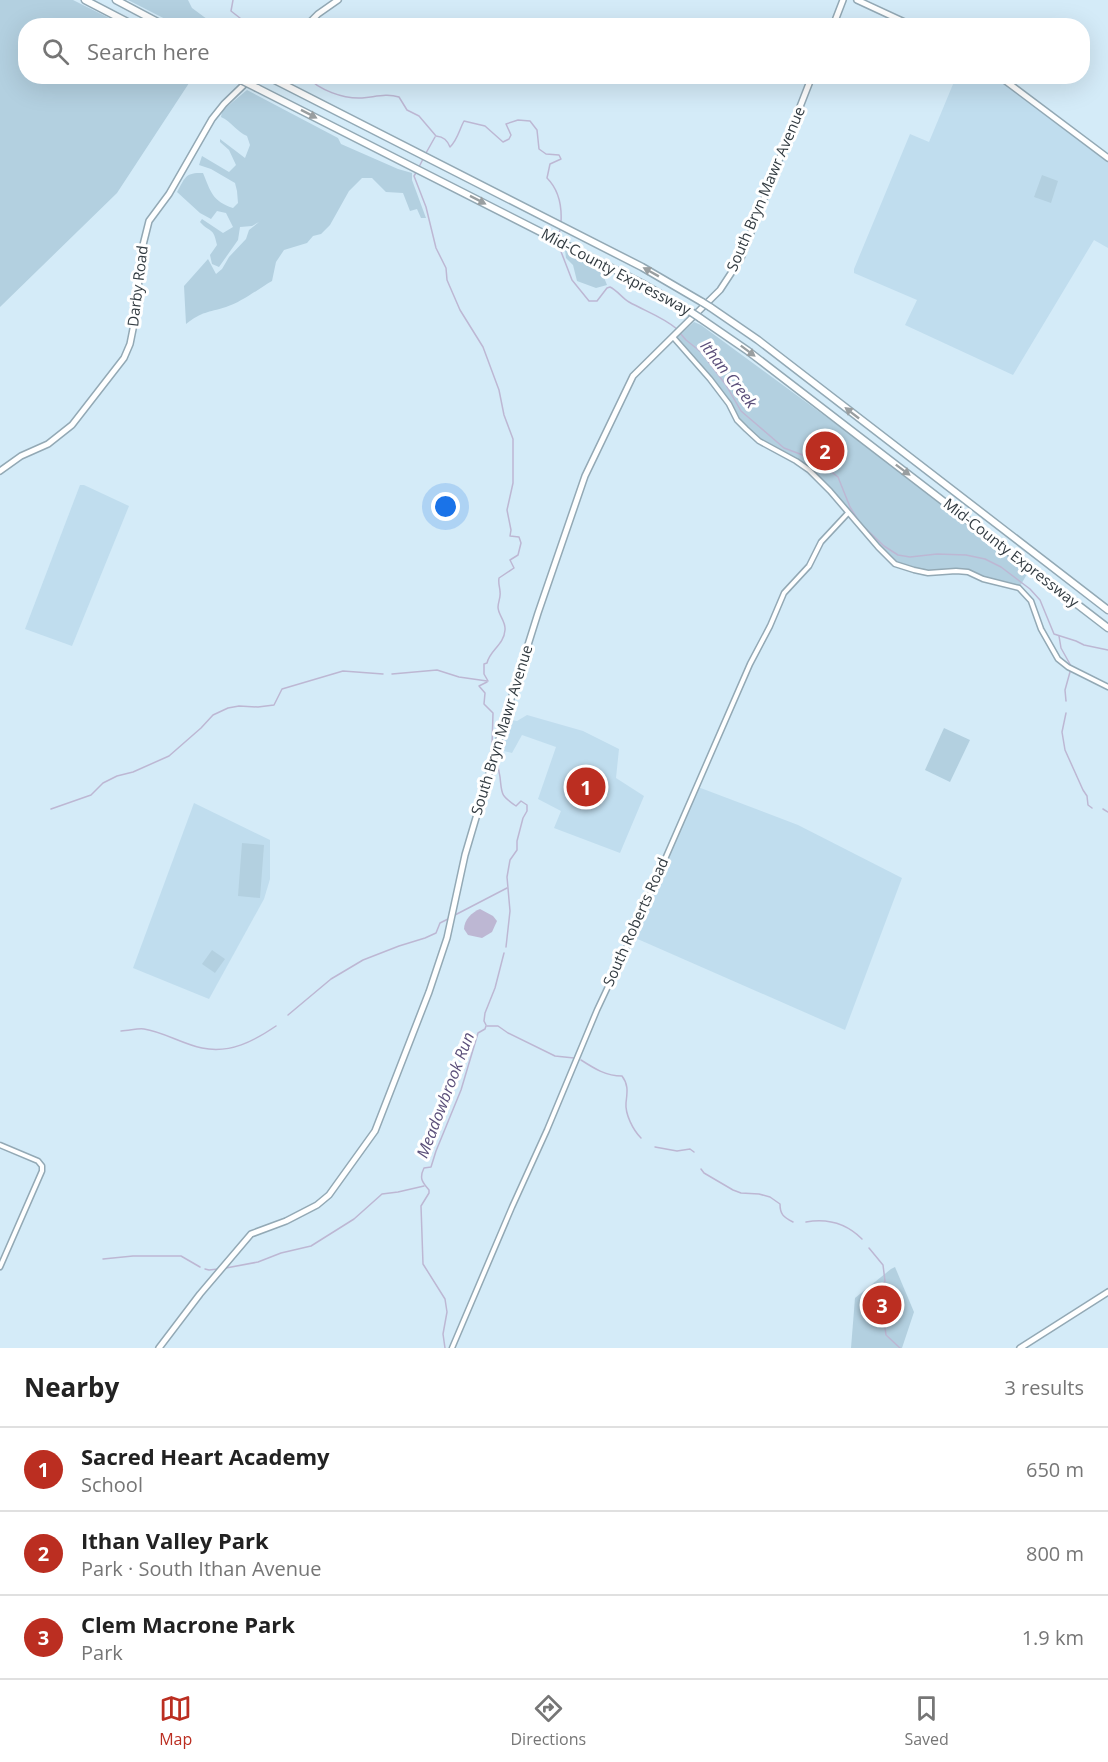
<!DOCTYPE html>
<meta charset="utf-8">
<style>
body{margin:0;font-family:"Open Sans",sans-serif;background:#f2f2f2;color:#222}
.you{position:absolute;left:446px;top:507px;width:21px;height:21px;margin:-15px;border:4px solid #fff;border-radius:50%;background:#1a73e8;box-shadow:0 0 0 9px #1a73e833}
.badge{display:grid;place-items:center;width:39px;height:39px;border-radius:50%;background:#bb2e21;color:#fff;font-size:20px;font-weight:700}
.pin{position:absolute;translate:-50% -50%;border:3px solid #fff;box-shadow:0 2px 6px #0006}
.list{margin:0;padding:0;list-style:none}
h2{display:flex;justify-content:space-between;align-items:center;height:78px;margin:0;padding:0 24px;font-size:26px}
h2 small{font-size:20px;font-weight:400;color:#767676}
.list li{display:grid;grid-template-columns:39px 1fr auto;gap:18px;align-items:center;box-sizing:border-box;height:84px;padding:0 24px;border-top:2px solid #e0e0e0}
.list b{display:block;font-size:22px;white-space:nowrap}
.list p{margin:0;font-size:20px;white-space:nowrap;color:#767676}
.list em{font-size:20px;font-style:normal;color:#767676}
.icon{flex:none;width:33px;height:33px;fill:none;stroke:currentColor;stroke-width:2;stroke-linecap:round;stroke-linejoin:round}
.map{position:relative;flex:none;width:1108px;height:1348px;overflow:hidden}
.search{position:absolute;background:#fff;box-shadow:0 6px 24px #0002;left:18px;right:18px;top:18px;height:66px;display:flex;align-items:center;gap:15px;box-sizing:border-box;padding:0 21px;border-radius:24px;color:#767676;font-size:22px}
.sheet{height:330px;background:#fff}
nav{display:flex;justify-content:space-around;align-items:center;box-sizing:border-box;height:84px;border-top:2px solid #e0e0e0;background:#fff;font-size:16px;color:#767676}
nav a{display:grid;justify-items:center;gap:3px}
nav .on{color:#bb2e21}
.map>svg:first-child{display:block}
</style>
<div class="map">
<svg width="1108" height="1348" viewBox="0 0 1108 1348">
<rect width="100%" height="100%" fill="#d4ebf8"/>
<!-- built -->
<g fill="#c0ddee">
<path d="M956,77H999L1108,158V248L1094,240L1013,375L905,325L917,300L854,273V269L910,134L929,142Z"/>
<path d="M80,485H84L129,506L72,646L25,629Z"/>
<path d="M527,715L583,731L619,749L616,778L644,796L620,853L554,828L561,811L538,799L556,747L522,735L512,753L499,750L507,719L517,721Z"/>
<path d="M698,787L798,825L902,878L845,1030L633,937Z"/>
<path d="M194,803L270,840V879L264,899L209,999L133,968Z"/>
</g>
<!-- green -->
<g fill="#b3d0e0">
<path d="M0,0H73L123,25L26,26V76L193,77L117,193L0,307Z"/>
<path d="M128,0H188L192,8L215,25H177Z"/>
<path d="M247,90L338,138L341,144L398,169L412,173V180L426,218H421L417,209L410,211L403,193L386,192L372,178H362L349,191L330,225L321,234L313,236L307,243L284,250L276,262L272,281C258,289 242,302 226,307C207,313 203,311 186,324L184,286L208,259L216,274L222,269L229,257L246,239L249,230L259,222L252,226L240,227L238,240L219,267L212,264L210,255L217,245C213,226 211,234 200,222L202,219L223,233L233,227L226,213L217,211L211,219L200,213L177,192C185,178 185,172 203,173C211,192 212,201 233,208L238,203L237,191L235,183L211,169L199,165L202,156L229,172L236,165L229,150L220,142V139L245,158L250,145L247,136C237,132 232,122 221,117L222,111Z"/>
<path d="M1042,175L1058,181L1051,203L1034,197Z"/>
<path d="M565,250L571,255L601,270L607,285L596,288L577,281L573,265L566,258Z"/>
<path d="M694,322L701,325L1031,567L1019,588L968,572L928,573L895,564L809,470L759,441L737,420L721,393L677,337Z"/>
<path d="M944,728L970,740L950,782L925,770Z"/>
<path d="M242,843L264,845L260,898L238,896Z"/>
<path d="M212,950L225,959L215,973L202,964Z"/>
<path d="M895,1267L914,1312L902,1348H851L855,1298L891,1269Z"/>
</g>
<!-- water -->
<path fill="#bdb7d3" d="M480,909L493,916L497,921L492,932L482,938L468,935L464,929C464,920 472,912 480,909Z"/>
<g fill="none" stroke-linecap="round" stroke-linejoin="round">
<!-- stream -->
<g stroke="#bdb7d3" stroke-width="1.5">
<path d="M233,0L231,11L245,22L266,26"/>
<path d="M306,76C319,90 343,99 362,98C375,97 386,93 399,97L407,110L419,116L436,136C444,137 447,140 450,147C458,139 459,130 464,121L485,126L503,142L509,139L511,135L506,124L518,120L530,121L537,130L539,149L546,154L559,155L561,159L550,164L547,178C559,190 562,205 561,222"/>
<path d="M426,153L435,137"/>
<path d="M419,167L424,157"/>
<path d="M417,171L414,176L426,207L436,248L446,268L447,280L460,310L483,347L499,390L504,415L513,439V483L507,510L511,530L510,536L519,537L521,543L518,555L510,560L514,568L499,578C498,584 500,587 500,592C501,597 498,602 498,607C498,615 506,621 505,630C504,645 490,650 487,663L484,664V674L488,681"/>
<path d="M559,240L560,227"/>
<path d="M560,245V249L572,280L589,301H597L607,288L610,287C618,291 622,298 629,302C645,311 663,317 677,329"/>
<path d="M680,333L686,340L701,352L726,385L741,411L784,448L816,460L838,477L850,507L860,523L884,546L898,555L910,557L937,554L966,555L985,559L1001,567L1030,589L1040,600L1054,634L1076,641L1084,645L1108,650"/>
<path d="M1059,636L1061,648L1071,666"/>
<path d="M392,674L437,670L459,677L487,681"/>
<path d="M487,682L479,686L485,693L484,704L493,713L492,746L494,750"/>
<path d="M1066,701L1065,690L1070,672"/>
<path d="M1066,713L1062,732L1065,750L1083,790L1087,796L1088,805L1092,808"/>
<path d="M497,757C497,764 499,771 500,777C502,794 500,795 516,806L521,801L527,805V811L523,818L517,841V850L510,860L507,877L510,911L506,947"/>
<path d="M51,809L91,795L103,783L117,776L133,772L169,756L201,728L213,715L228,708L239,706L258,707L274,705L282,689L343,671L383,674"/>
<path d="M1103,809L1108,812"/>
<path d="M455,915L507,888"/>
<path d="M288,1015L331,979L363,960L399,946L425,938L436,933L440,923L448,919"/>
<path d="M486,1025L484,1021L485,1013L495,988L504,953"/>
<path d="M487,1026H498L508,1033L555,1056L574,1058"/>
<path d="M121,1031C129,1031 137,1028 144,1029C164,1032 182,1044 202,1048C230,1054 254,1041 276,1026"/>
<path d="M581,1060C595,1069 606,1076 622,1076C629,1085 627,1093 626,1103C625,1114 633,1130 641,1138"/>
<path d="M655,1147L677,1151L690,1149L694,1152"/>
<path d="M701,1169L704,1173L733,1190L741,1193L759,1194L770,1197L780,1204C780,1214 783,1217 793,1222"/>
<path d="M806,1222C828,1218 846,1223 862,1239"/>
<path d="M869,1248L883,1265L885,1281L880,1290L886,1335L900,1348"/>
<path d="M103,1259L133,1256H181L200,1267"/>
<path d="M226,1268L258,1262L281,1253L311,1246L354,1219L382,1194L398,1192L424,1186"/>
<path d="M205,1269L209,1270L218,1269"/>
<path d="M445,1348L443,1334L447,1312L445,1299L423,1264L421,1206L429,1193V1190C422,1182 419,1178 424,1168L431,1167L436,1151L461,1090L478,1033L485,1029L486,1026"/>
</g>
<!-- minor casing -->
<g stroke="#93a9b5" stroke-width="7">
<g id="minor">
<path d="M673,337L710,379L729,404L737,420L746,429L759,441L796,461L809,470L830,491L878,547L895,564L914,570L928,573L956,571L968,572L983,579L1019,588L1031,601L1041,629L1058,659L1068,667L1108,687"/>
<path d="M0,1145L38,1161L42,1166V1171L0,1267"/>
<path d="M452,1348L512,1207L547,1130L597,1010L628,944L750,664L770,626L784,593L809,566L821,542L848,513"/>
</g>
</g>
<!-- major casing -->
<g stroke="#93a9b5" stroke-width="8">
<g id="major">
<path d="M857,0L913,26"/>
<path d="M306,26L318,14L338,0"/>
<path d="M833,26L843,0"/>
<path d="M999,76L1108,158"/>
<path d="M0,471L21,456L48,444L72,425L124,358L130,344L135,319L142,249L149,221L169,194L212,119L224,104L253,76"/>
<path d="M159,1348L200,1294L251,1234L286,1221L317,1205L329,1195L375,1131L429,992L447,938L465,855L511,699L538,613L585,476L633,376L720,290L741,258L812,76"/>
<path d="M1020,1348L1108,1292"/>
</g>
</g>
<!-- highway casing -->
<g stroke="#93a9b5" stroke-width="9">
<g id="highway">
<path d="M85,0L135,26"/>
<path d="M116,0L165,26"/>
<path d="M267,76L642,267L702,302"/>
<path d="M257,88L641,283L691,312"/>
<path d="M710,307L758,340L1108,610"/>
<path d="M700,318L748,351L1108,628"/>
</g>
</g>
<!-- minor -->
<use href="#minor" stroke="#fff" stroke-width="4"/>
<!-- major -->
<use href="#major" stroke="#fff" stroke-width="5"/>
<!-- highway -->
<use href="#highway" stroke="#fff" stroke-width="6"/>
<!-- highway-bridge casing -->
<g stroke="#93a9b5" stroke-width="9" stroke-linecap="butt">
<g id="highway-bridge">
<path d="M239,79L257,88"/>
<path d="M702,302L710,307"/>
<path d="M691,312L700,318"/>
</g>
</g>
<!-- highway-bridge -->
<use href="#highway-bridge" stroke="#fff" stroke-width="6"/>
</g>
<!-- one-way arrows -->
<defs><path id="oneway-solid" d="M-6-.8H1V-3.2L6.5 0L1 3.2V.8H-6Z" transform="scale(1.5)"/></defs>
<g fill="#999ea0">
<use href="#oneway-solid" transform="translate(309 114) rotate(27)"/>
<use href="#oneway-solid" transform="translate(478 200) rotate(27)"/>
<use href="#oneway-solid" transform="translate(651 272) rotate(-151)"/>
<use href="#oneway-solid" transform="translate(748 351) rotate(37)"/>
<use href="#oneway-solid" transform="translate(852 413) rotate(-142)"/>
<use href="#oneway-solid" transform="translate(903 470) rotate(37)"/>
</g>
<g text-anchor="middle" stroke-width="6" stroke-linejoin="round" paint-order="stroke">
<!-- street labels -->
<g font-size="15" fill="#333c42" stroke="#fff">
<text transform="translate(766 189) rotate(-67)" y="5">South Bryn Mawr Avenue</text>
<text transform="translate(616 272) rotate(28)" y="5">Mid-County Expressway</text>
<text transform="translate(138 286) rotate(-83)" y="5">Darby Road</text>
<text transform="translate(1011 553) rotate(38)" y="5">Mid-County Expressway</text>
<text transform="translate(502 730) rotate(-73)" y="5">South Bryn Mawr Avenue</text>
<text transform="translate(636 922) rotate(-66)" y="5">South Roberts Road</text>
</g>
<!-- water labels -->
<g font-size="16" font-style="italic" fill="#5b4f7a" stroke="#fff">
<text transform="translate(729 374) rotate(52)" y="6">Ithan Creek</text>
<text transform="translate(445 1095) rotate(-69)" y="6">Meadowbrook Run</text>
</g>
</g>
</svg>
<div class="you"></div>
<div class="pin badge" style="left:586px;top:787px">1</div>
<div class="pin badge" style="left:825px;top:451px">2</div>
<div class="pin badge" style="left:882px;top:1305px">3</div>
<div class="search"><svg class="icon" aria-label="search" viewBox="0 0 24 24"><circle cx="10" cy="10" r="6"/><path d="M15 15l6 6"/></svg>Search here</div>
</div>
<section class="sheet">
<h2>Nearby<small>3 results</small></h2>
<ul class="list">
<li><span class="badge">1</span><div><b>Sacred Heart Academy</b><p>School</p></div><em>650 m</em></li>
<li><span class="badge">2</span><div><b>Ithan Valley Park</b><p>Park · South Ithan Avenue</p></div><em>800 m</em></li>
<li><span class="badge">3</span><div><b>Clem Macrone Park</b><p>Park</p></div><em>1.9 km</em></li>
</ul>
</section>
<nav>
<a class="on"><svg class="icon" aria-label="map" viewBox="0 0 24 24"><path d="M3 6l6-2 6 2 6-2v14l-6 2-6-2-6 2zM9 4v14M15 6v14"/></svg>Map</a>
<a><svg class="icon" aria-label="directions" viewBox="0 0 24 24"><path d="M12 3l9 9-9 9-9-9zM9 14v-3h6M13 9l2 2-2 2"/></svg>Directions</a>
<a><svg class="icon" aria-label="saved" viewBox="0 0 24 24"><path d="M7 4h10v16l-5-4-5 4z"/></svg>Saved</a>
</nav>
